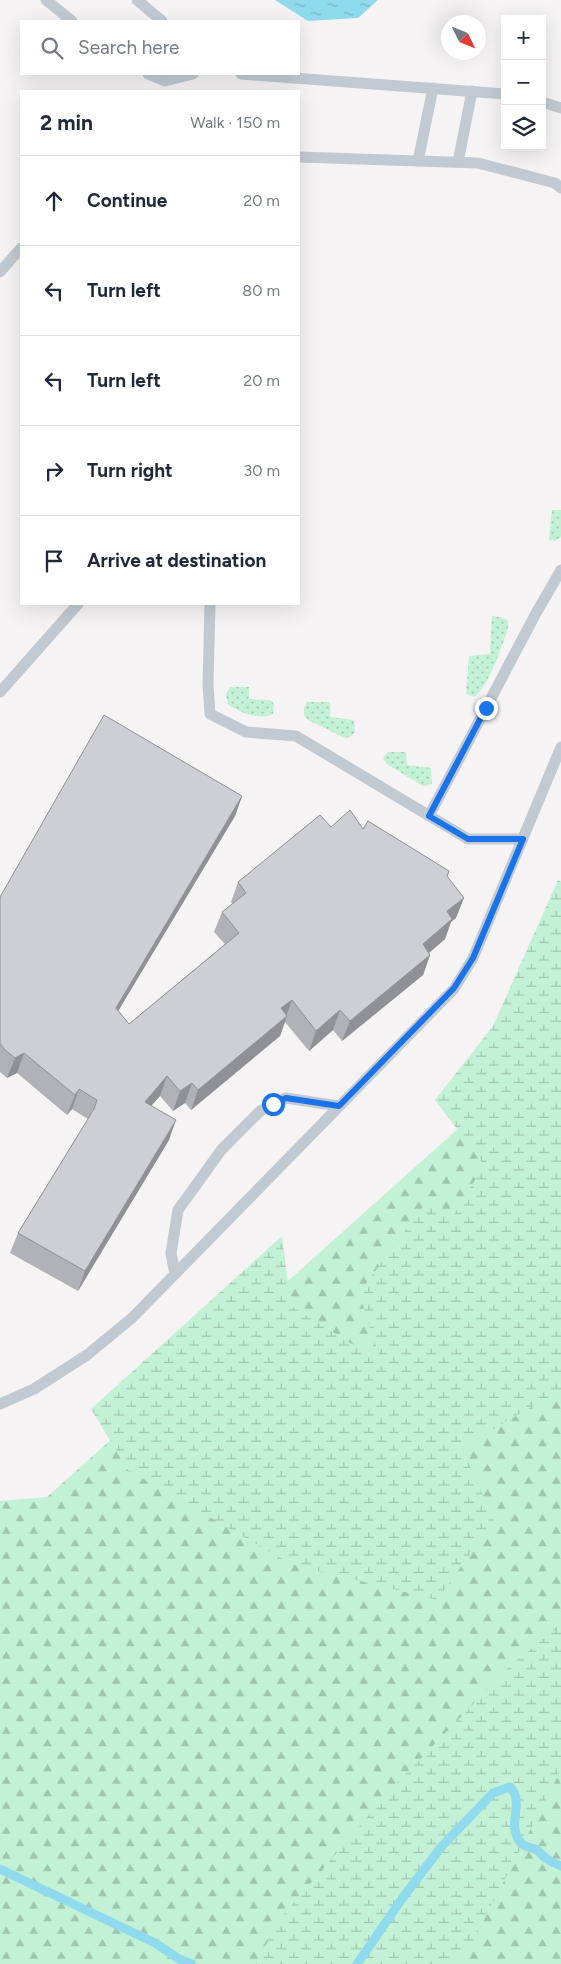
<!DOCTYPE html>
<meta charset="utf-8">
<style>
body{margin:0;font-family:Figtree,sans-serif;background:#f6f6f7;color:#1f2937}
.controls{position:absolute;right:15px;top:15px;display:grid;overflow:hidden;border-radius:0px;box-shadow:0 5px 20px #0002}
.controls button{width:45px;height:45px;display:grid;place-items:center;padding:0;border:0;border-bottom:1px solid #e0e1e3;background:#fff;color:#1f2937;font:25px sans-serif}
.compass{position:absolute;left:441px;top:15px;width:45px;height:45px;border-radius:50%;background:#fff;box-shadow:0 5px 20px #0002;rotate:133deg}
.stop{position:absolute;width:15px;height:15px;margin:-11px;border:4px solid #1a73e8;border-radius:50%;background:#fff}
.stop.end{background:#1a73e8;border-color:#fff;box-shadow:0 1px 5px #0008}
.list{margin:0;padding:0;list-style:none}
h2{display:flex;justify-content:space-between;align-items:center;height:65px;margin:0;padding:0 20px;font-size:21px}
h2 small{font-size:16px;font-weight:400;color:#747a83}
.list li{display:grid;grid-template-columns:32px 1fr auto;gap:15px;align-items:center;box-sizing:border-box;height:90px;padding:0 20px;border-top:1px solid #e0e1e3}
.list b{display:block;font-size:19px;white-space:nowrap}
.list em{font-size:16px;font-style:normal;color:#747a83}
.icon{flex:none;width:28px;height:28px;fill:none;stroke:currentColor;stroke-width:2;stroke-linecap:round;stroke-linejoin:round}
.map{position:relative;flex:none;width:561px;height:1964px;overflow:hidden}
.search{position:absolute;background:#fff;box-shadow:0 5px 20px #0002;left:20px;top:20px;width:280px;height:55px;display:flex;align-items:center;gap:12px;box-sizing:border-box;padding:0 18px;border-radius:0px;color:#747a83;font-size:19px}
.panel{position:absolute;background:#fff;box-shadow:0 5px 20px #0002;left:20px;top:90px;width:280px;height:515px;border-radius:0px}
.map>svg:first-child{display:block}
</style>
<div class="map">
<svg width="561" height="1964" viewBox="0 0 561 1964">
<defs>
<pattern id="grass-dots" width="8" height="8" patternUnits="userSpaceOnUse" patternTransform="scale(1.25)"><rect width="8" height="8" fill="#c3f1d5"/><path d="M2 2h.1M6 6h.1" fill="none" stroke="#a0c6b0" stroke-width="1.8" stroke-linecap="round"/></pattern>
<pattern id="forest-firs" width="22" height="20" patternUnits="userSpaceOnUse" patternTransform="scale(1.25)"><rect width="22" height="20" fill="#c3f1d5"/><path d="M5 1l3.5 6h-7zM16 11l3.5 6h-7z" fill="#a0c6b0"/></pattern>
<pattern id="wetland-marsh" width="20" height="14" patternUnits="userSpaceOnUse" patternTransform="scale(1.25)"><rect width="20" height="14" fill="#c3f1d5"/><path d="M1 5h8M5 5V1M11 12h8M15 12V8" fill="none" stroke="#a0c6b0"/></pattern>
<pattern id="water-ripples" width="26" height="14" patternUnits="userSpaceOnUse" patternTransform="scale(1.25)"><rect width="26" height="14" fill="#90daee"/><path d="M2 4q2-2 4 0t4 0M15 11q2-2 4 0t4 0" fill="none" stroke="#78b4c4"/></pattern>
</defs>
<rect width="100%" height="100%" fill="#f5f3f3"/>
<!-- grass -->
<g fill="url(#grass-dots)">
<path d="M552,510H561V537L556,541L549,540Z"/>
<path d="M492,616L504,618L508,621V628C503,644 487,690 474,697L466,694L469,656L490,654Z"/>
<path d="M230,687H249V699L270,700L274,704L273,714C258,721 241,712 228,705L226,694Z"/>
<path d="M307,702H330V717L354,720L355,732L350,737L345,738L308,720L304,715V708Z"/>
<path d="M388,752H406L407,765L431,768L432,784L425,786L421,785L387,764L383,758Z"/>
</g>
<!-- forest -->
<path fill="url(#forest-firs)" d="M561,983V1964H0V1501L47,1497L530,1064Z"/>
<!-- wetland -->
<g fill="url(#wetland-marsh)">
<path d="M558,880L561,882V1390L462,1447L494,1521L437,1600L291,1564L128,1470L91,1409L282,1236L291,1306L381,1362L359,1293L426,1203L452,1218L484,1165L435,1100L493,1026Z"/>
<path d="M561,1625V1770L471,1945L445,1964H256L279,1920L395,1785L511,1665Z"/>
</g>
<!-- water -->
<path fill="url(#water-ripples)" d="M275,0H378L358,18L308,21Z"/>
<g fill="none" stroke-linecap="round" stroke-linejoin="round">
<!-- stream -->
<g stroke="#90daee" stroke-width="9">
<path d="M0,1869L155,1943L179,1959L192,1964"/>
<path d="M357,1964L404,1896L442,1846L493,1793L510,1787C526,1803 505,1824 521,1843C524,1847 530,1847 535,1849C540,1851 542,1856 547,1859C551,1862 556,1864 561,1866"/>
</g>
<!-- lane -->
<g stroke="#c1cad2" stroke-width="11">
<path d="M46,0L72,21"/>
<path d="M137,0L162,21"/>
<path d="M148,74L165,81L193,74"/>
<path d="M241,74L505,94"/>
<path d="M542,102L561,108"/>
<path d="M299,157L478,163L555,183L561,188"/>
<path d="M418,161L433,88"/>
<path d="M458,162L472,91"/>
<path d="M0,272L21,248"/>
<path d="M210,604L208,684L210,714L246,732L296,736L468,839H523"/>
<path d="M0,692L78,604"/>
<path d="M429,816L535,615L561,570"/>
<path d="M175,1274L171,1253L178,1210L222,1149L260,1111L286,1098L339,1106"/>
<path d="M0,1404L34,1389L87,1355L132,1318L454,989L473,958L561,747"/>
</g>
</g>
<!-- wall -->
<path fill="#b0b2b7" d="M242,796L235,816L118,1011L129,1024L225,944L214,932L222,912L232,904L231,902L238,882L331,827L363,829L449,871L447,877L456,918L451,922L445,939L429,953L430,955L423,975L342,1041L333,1030L309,1051L285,1022L280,1036L191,1110L185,1103L173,1111L160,1096L151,1106L169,1140L78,1291L10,1253L18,1233L88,1119L72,1109L67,1115L17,1073L7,1078L0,1072V897Z"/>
<!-- shaded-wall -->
<g fill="#909195">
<path d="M242,796L235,816L108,1028L116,1008Z"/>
<path d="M464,898L456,918L451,922L445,939L416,964L423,944L447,911Z"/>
<path d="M430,955L423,975L342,1041L350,1021Z"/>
<path d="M292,1000L285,1019L287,1016L280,1036L191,1110L198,1090L281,1008Z"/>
<path d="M340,1010L333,1030L309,1051L316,1031Z"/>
<path d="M24,1053L17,1073L7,1078L15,1058Z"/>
<path d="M167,1076L160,1096L137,1121L145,1102Z"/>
<path d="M192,1083L185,1103L173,1111L180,1091Z"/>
<path d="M79,1089L72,1109L67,1115L75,1095Z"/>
<path d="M176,1120L169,1140L78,1291L85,1271Z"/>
</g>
<!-- building -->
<path fill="#cdcfd5" stroke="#909195" d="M104,715L242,796L116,1008L129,1024L239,933L222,912L246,893L238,882L320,815L331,827L350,810L363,829L368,821L449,871L447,876L464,898L447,911L452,919L423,944L430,955L350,1021L340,1010L316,1031L292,1000L281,1008L287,1016L198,1090L192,1083L180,1091L167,1076L145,1102L176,1120L85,1271L18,1233L94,1109L97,1100L79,1089L75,1095L24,1053L15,1058L4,1049L0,1043V897Z"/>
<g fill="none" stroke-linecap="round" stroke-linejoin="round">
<!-- route -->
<path stroke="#1a73e8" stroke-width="6" d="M273,1104L286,1098L339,1106L454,988L473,958L523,839H468L429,816L486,708"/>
</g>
</svg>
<div class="controls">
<button>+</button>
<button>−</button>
<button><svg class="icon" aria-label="layers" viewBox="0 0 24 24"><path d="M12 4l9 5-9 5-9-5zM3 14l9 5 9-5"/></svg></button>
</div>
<svg class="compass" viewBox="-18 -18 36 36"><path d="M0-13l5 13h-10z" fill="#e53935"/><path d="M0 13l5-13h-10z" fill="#747a83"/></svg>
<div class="stop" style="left:273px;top:1104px"></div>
<div class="stop end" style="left:486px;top:708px"></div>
<div class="search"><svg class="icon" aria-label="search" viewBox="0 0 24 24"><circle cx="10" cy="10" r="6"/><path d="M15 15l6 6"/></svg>Search here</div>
<section class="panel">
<h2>2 min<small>Walk · 150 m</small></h2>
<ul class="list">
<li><svg class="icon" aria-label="ahead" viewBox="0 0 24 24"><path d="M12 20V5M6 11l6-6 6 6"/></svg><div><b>Continue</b></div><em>20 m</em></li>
<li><svg class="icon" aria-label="left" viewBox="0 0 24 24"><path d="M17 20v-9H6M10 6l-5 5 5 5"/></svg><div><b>Turn left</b></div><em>80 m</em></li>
<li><svg class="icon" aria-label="left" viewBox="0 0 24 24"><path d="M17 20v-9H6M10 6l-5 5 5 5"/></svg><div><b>Turn left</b></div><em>20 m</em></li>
<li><svg class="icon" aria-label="right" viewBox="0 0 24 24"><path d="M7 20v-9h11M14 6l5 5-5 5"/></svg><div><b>Turn right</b></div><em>30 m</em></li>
<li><svg class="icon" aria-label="arrive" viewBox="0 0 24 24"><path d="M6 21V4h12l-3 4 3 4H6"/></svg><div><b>Arrive at destination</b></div></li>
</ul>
</section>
</div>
